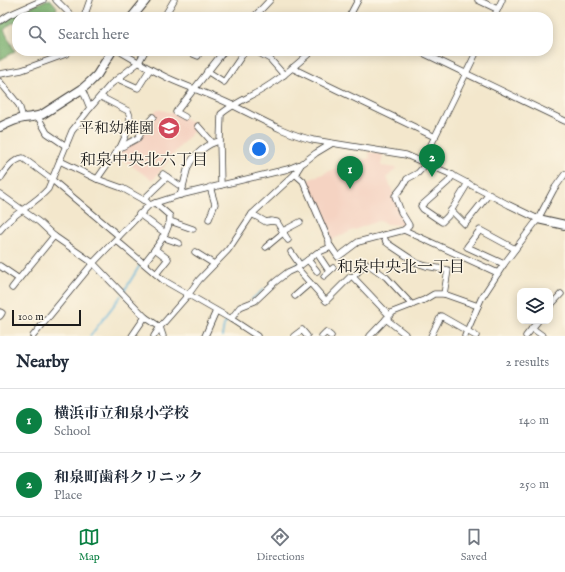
<!DOCTYPE html>
<meta charset="utf-8">
<style>
body{margin:0;font-family:"IM FELL English","Noto Serif JP",serif;background:#f2f2f3;color:#1f2937}
.controls{position:absolute;right:12px;bottom:12px;display:grid;overflow:hidden;border-radius:8px;box-shadow:0 2px 10px #0003}
.controls button{width:36px;height:36px;display:grid;place-items:center;padding:0;border:0;border-bottom:1px solid #e0e1e3;background:#fff;color:#1f2937;font:20px sans-serif}
.scale{position:absolute;left:12px;bottom:10px;width:69px;box-sizing:border-box;padding-left:4px;border:2px solid #1c1c1c;border-top:0;font-size:11px;line-height:14px;white-space:nowrap;color:#1c1c1c;-webkit-text-stroke:3px #fcf5e5;paint-order:stroke}
.you{position:absolute;left:259px;top:149px;width:14px;height:14px;margin:-10px;border:3px solid #fff;border-radius:50%;background:#1a73e8;box-shadow:0 0 0 6px #1a73e833}
.badge{display:grid;place-items:center;width:26px;height:26px;border-radius:50%;background:#0b8043;color:#fff;font-size:13px;font-weight:700}
.pin{position:absolute;translate:-50% -33px;filter:drop-shadow(0 1px 2px #0008)}
.pin::after{content:'';position:absolute;top:21px;width:14px;height:12px;background:inherit;clip-path:polygon(0 0,100% 0,50% 100%)}
.list{margin:0;padding:0;list-style:none}
h2{display:flex;justify-content:space-between;align-items:center;height:52px;margin:0;padding:0 16px;font-size:17px}
h2 small{font-size:13px;font-weight:400;color:#747a83}
.list li{display:grid;grid-template-columns:26px 1fr auto;gap:12px;align-items:center;box-sizing:border-box;height:64px;padding:0 16px;border-top:1px solid #e0e1e3}
.list b{display:block;font-size:15px;white-space:nowrap}
.list p{margin:0;font-size:13px;white-space:nowrap;color:#747a83}
.list em{font-size:13px;font-style:normal;color:#747a83}
.icon{flex:none;width:22px;height:22px;fill:none;stroke:currentColor;stroke-width:2;stroke-linecap:round;stroke-linejoin:round}
.map{position:relative;flex:none;width:565px;height:336px;overflow:hidden}
.search{position:absolute;background:#fff;box-shadow:0 2px 10px #0003;left:12px;right:12px;top:12px;height:44px;display:flex;align-items:center;gap:10px;box-sizing:border-box;padding:0 14px;border-radius:16px;color:#747a83;font-size:15px}
.sheet{height:180px;background:#fff}
nav{display:flex;justify-content:space-around;align-items:center;box-sizing:border-box;height:56px;border-top:1px solid #e0e1e3;background:#fff;font-size:11px;color:#747a83}
nav a{display:grid;justify-items:center;gap:2px}
nav .on{color:#0b8043}
.map>svg:first-child{display:block}
</style>
<div class="map">
<svg width="565" height="336" viewBox="0 0 565 336">
<rect width="100%" height="100%" fill="#fcf5e5"/>
<filter id="ink" filterUnits="userSpaceOnUse"><feTurbulence type="fractalNoise" baseFrequency=".025" numOctaves="2"/><feDisplacementMap in="SourceGraphic" scale="8" xChannelSelector="R" yChannelSelector="G"/><feConvolveMatrix kernelMatrix="1 2 1 2 8 2 1 2 1" color-interpolation-filters="sRGB"/></filter>
<filter id="wash" filterUnits="userSpaceOnUse"><feTurbulence type="fractalNoise" baseFrequency=".012" numOctaves="4" result="noise"/><feDisplacementMap in="SourceGraphic" scale="16" xChannelSelector="R" yChannelSelector="G"/><feGaussianBlur stdDeviation="0.9" result="paint"/><feColorMatrix in="noise" values="0 0 0 0 0 0 0 0 0 0 0 0 0 0 0 0 0 1.4 0 .05"/><feComposite in="paint" operator="in"/></filter>
<g filter="url(#wash)">
<rect width="100%" height="100%" fill="#f3e7cc"/>
<!-- built -->
<g fill="#f5d3c2">
<path d="M157,109L176,114L198,126L175,152L153,180L115,155L122,148L139,141L154,117L152,116Z"/>
<path d="M369,152L383,154L381,166L397,168L387,177L394,196L406,224L402,228L400,225L386,224L383,222L378,221L354,230L331,240L306,181L349,163L370,158Z"/>
</g>
<!-- forest -->
<path fill="#76ae6c" stroke="#496544" d="M46,0H51L57,7L54,17H17V23H12L4,30L15,51L0,60V24L9,17Z"/>
<g fill="none" stroke-linecap="round" stroke-linejoin="round">
<!-- stream -->
<g stroke="#5eb3db" stroke-width="1.5">
<path d="M293,267L306,258"/>
<path d="M123,293L140,265"/>
<path d="M252,299L264,289"/>
<path d="M90,336L121,296"/>
<path d="M222,336L224,325L228,320"/>
</g>
</g>
</g>
<g filter="url(#ink)">
<g fill="none" stroke-linecap="round" stroke-linejoin="round">
<!-- street casing -->
<g stroke="#3c3a36" stroke-width="7">
<g id="street">
<path d="M56,0L73,17"/>
<path d="M478,0L497,9"/>
<path d="M84,17L90,0"/>
<path d="M164,17L174,0"/>
<path d="M254,17L270,0"/>
<path d="M349,17L358,0"/>
<path d="M494,17L502,0"/>
<path d="M0,21L9,15L43,0"/>
<path d="M119,51C136,61 153,71 170,79C190,88 212,95 232,105C259,118 283,133 313,140L406,155L448,173L509,205L538,219"/>
<path d="M186,51L198,56"/>
<path d="M256,51L270,59L284,75"/>
<path d="M419,51L565,121"/>
<path d="M292,68L435,137"/>
<path d="M207,71L224,82L245,51"/>
<path d="M0,74L22,70L66,54L69,51"/>
<path d="M118,79L138,88L150,69"/>
<path d="M0,82L19,105L23,118"/>
<path d="M82,89L90,108"/>
<path d="M101,97L128,111C134,123 125,136 120,148"/>
<path d="M38,117L47,133L66,146"/>
<path d="M185,117L176,112L224,51"/>
<path d="M130,124L142,131"/>
<path d="M198,126L212,142"/>
<path d="M60,161L97,179"/>
<path d="M423,161L477,51"/>
<path d="M163,174L183,188"/>
<path d="M295,174L303,181L329,241V244L338,257L358,242L404,230L409,225L401,212L395,196L403,186L407,179L418,173L427,163"/>
<path d="M453,175L448,182L421,206L423,209L442,222L448,216L468,183"/>
<path d="M0,179C6,170 12,160 23,158L50,178L119,236"/>
<path d="M221,185L220,141L221,114C233,104 245,99 258,92C278,81 295,66 312,51"/>
<path d="M0,194L39,222L54,236L93,263L145,317L160,327L154,336"/>
<path d="M180,195C184,186 185,176 188,167C193,155 208,143 220,141"/>
<path d="M143,200L167,177"/>
<path d="M149,205L147,202L122,188L97,179L118,149L138,138L145,126L153,117"/>
<path d="M451,210L465,224L489,194"/>
<path d="M139,214L165,233"/>
<path d="M252,214L266,222L271,221L277,222L288,240"/>
<path d="M209,219L215,204L210,187"/>
<path d="M170,221L193,229"/>
<path d="M0,230C14,212 34,205 48,189L72,131L90,108L111,84L139,62L145,51"/>
<path d="M404,230L498,273"/>
<path d="M283,231L300,222"/>
<path d="M383,235L386,242L390,245L417,263L426,266L448,270L444,294"/>
<path d="M162,237L179,243"/>
<path d="M116,240L163,280L231,319L257,336"/>
<path d="M266,247L284,232"/>
<path d="M155,249L168,259L156,274"/>
<path d="M195,252L214,264"/>
<path d="M291,252L300,265"/>
<path d="M317,253L329,271"/>
<path d="M308,260L317,271"/>
<path d="M144,263C154,250 170,233 170,216L155,203"/>
<path d="M504,264L467,247L480,230L515,249"/>
<path d="M0,266L19,279L54,236"/>
<path d="M297,268L326,301L350,277"/>
<path d="M324,276L333,268"/>
<path d="M12,288L19,279"/>
<path d="M295,296L310,283"/>
<path d="M550,306L561,294"/>
<path d="M0,312L2,313L0,316"/>
<path d="M389,315L353,277L366,263L386,277L412,305"/>
<path d="M231,319L240,307L255,301L275,282L288,272L297,268L317,253L331,247"/>
<path d="M386,319L405,334L404,336"/>
<path d="M532,328L543,336"/>
<path d="M33,336L93,263L149,205L180,195L288,169L303,163L316,153L331,144"/>
<path d="M132,336L145,317"/>
<path d="M163,336L160,327L188,295L199,280L228,250L252,214L295,174L302,163"/>
<path d="M205,336L216,311"/>
<path d="M294,336L302,330L307,336"/>
<path d="M322,336L326,332L331,336"/>
<path d="M370,336L393,312L424,300L434,294H444L478,306"/>
<path d="M431,336L441,316L476,336"/>
<path d="M465,336L481,299L504,264L538,219L554,189L565,174"/>
<path d="M526,336L538,321"/>
</g>
</g>
<!-- secondary casing -->
<g stroke="#3c3a36" stroke-width="10">
<g id="secondary">
<path d="M132,17L146,0"/>
<path d="M0,127C8,123 16,119 24,118C31,117 37,117 43,114L82,89L90,82L97,75L112,51"/>
<path d="M538,219L565,225"/>
</g>
</g>
<!-- street -->
<use href="#street" stroke="#fff" stroke-width="5.5"/>
<!-- secondary -->
<use href="#secondary" stroke="#fff" stroke-width="8"/>
</g>
</g>
<!-- icons -->
<defs>
<g id="school-disc" transform="scale(1.15)"><circle r="9.5" fill="#d1495b" stroke="#fcf5e5"/><path d="M0-5L7-2L0 1L-7-2ZM-4 1L0 2.5L4 1V4Q0 6-4 4Z" fill="#fff"/></g>
</defs>
<g fill-rule="evenodd">
<use href="#school-disc" x="169" y="128"/>
</g>
<g text-anchor="middle" stroke-width="3" stroke-linejoin="round" paint-order="stroke">
<!-- poi labels -->
<g font-size="15" fill="#1c1c1c" stroke="#fcf5e5" text-anchor="end">
<text x="154" y="133">平和幼稚園</text>
</g>
<!-- neighbourhood labels -->
<g font-size="16" fill="#1c1c1c" stroke="#fcf5e5">
<text x="144" y="165">和泉中央北六丁目</text>
<text x="401" y="272">和泉中央北一丁目</text>
</g>
</g>
</svg>
<div class="controls">
<button><svg class="icon" aria-label="layers" viewBox="0 0 24 24"><path d="M12 4l9 5-9 5-9-5zM3 14l9 5 9-5"/></svg></button>
</div>
<div class="scale">100 m</div>
<div class="you"></div>
<div class="pin badge" style="left:350px;top:189px">1</div>
<div class="pin badge" style="left:432px;top:177px">2</div>
<div class="search"><svg class="icon" aria-label="search" viewBox="0 0 24 24"><circle cx="10" cy="10" r="6"/><path d="M15 15l6 6"/></svg>Search here</div>
</div>
<section class="sheet">
<h2>Nearby<small>2 results</small></h2>
<ul class="list">
<li><span class="badge">1</span><div><b>横浜市立和泉小学校</b><p>School</p></div><em>140 m</em></li>
<li><span class="badge">2</span><div><b>和泉町歯科クリニック</b><p>Place</p></div><em>250 m</em></li>
</ul>
</section>
<nav>
<a class="on"><svg class="icon" aria-label="map" viewBox="0 0 24 24"><path d="M3 6l6-2 6 2 6-2v14l-6 2-6-2-6 2zM9 4v14M15 6v14"/></svg>Map</a>
<a><svg class="icon" aria-label="directions" viewBox="0 0 24 24"><path d="M12 3l9 9-9 9-9-9zM9 14v-3h6M13 9l2 2-2 2"/></svg>Directions</a>
<a><svg class="icon" aria-label="saved" viewBox="0 0 24 24"><path d="M7 4h10v16l-5-4-5 4z"/></svg>Saved</a>
</nav>
